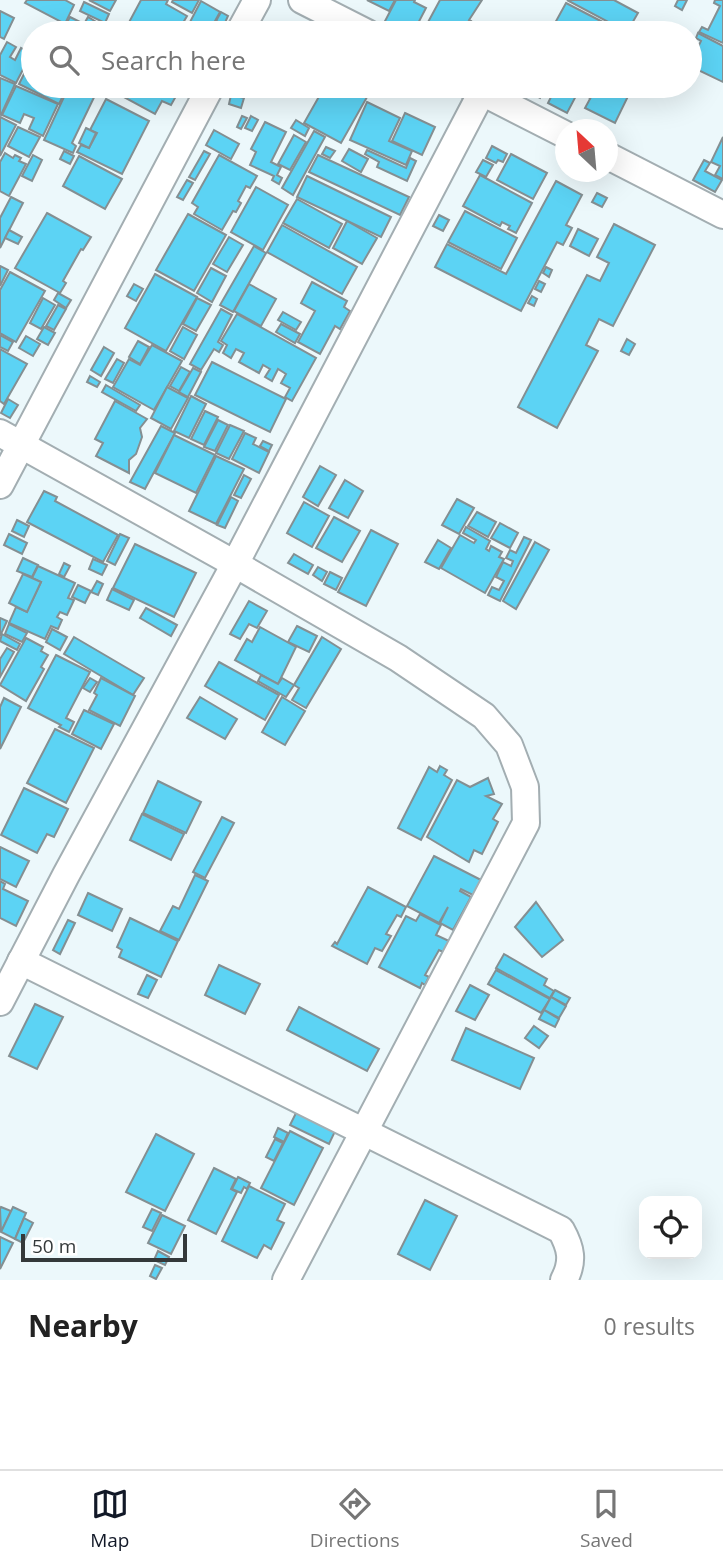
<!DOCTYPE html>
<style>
body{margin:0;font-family:"Open Sans",sans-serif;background:#f6f6f6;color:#222}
.controls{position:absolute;right:21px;bottom:21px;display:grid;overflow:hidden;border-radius:14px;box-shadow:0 7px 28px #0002}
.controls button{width:63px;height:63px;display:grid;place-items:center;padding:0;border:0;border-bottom:2px solid #e0e0e0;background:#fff;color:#222;font:35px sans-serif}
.compass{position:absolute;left:555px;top:119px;width:63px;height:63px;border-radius:50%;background:#fff;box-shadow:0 7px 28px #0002;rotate:334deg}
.scale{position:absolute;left:21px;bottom:18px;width:166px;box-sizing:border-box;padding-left:7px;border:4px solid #34393a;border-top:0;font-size:19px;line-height:24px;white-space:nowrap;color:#34393a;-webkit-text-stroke:5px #fff;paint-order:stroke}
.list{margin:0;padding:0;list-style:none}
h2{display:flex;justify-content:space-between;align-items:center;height:91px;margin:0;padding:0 28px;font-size:30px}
h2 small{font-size:23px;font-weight:400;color:#767676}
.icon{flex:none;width:38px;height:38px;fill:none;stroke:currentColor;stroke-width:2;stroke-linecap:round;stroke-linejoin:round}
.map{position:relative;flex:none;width:723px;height:1280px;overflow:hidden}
.search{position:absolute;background:#fff;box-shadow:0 7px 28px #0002;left:21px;right:21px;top:21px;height:77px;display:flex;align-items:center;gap:18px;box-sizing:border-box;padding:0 24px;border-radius:38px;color:#767676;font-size:26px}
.sheet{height:189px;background:#fff}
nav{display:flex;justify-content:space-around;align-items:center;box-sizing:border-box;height:98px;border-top:2px solid #e0e0e0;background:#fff;font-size:19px;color:#767676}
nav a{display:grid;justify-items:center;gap:4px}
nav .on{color:#111827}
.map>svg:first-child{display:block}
</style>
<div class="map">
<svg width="723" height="1280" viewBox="0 0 723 1280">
<rect width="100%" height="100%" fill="#ecf8fb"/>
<!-- building -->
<g fill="#5cd3f4" stroke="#848f92" stroke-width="2">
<path d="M27,0H65L74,5L65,24L25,3Z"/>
<path d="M89,0H116L110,11Z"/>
<path d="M141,0H168L166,4L187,16L180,28L184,31L182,33H140L127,26Z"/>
<path d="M173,0H199L192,13L172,2Z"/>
<path d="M367,0H395L389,11Z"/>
<path d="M396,0H415L414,2L426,8L413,33H404L384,23Z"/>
<path d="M440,0H482L469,20L471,21L466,31L472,33H446L427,24Z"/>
<path d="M567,0H614L638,13L627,32Z"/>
<path d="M678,0H687L682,10L675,6Z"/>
<path d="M715,0H723V43L699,32L702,27L708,30L720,6L714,3Z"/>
<path d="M201,1L220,12L209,32L190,22Z"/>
<path d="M84,2L109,14L105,23L80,11Z"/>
<path d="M566,3L624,33H574L555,23Z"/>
<path d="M0,11L14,18L4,39L0,37Z"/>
<path d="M221,12L228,16L224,25L216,21Z"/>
<path d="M70,17L84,24L88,17L98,23L92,33H61Z"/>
<path d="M102,24L120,33H97Z"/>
<path d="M288,25L304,31V33H285Z"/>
<path d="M698,33L723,46V82L690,66V50L693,44L698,47L701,41L696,38Z"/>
<path d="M7,42L16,47L10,57L15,60L21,48L31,54L16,83L0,75V55Z"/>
<path d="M33,56V86H68L59,104L19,84Z"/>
<path d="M0,78L15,84L1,115L0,114Z"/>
<path d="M16,86L58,104L43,136L29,129L34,118L24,114L20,123L2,115Z"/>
<path d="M69,86H90L98,89L72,143L76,146L73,153L44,140Z"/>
<path d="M113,86H174L180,89L171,105L162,101L155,114L111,90Z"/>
<path d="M325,86H363L371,90L341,143L304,123Z"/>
<path d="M522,86H540L545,88L540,98L521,88Z"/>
<path d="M544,86H597L590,98L578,92L567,113L548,103L554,91Z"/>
<path d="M597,86H633L615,123L585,108Z"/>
<path d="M231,95L244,98L241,108L229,104Z"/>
<path d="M106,99L149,121L122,174L77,152L81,145L89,148L97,133L90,130Z"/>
<path d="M367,102L400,118L389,141L412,151L406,165L350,140Z"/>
<path d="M405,113L435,127L422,155L392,141Z"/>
<path d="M242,116L247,118L241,129L237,127Z"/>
<path d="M251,116L258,120L252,131L245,128Z"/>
<path d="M0,117L16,125L0,156Z"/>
<path d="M296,120L309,128L305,136L291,128Z"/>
<path d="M265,122L286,132L271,162L281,167L277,175L282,178L279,184L272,180L274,176L250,165L256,152L251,149Z"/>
<path d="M18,127L40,137L29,157L8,146Z"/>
<path d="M86,128L96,133L89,148L79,143Z"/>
<path d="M214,130L239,144L231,159L206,145Z"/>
<path d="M314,131L325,137L293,195L282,188Z"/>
<path d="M294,135L306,142L290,170L278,164Z"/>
<path d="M723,137V179L715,175L720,166L711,162Z"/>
<path d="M492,146L507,154L503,162L498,160L496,163L486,158Z"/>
<path d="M326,147L335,151L330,158L322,154Z"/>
<path d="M349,149L368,159L361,172L342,161Z"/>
<path d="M367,150L406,168L410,158L416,161L407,181L377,167L379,162L365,154Z"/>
<path d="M64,151L74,156L70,164L60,159Z"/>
<path d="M204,151L210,154L195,180L189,177Z"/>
<path d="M5,153L13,158L15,155L21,158L19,161L26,164L9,196L0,191V162Z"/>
<path d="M511,154L547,173L533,199L497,180Z"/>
<path d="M33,155L42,160L32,181L22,176Z"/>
<path d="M219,155L257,176L250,188L246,186L238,201L241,203L236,212L233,211L222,230L194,214L198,207L192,203Z"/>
<path d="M318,155L409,197L400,215L309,172Z"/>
<path d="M79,156L122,179L105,209L63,186Z"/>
<path d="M483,160L493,165L486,177L476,172Z"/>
<path d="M704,160L710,163L705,171L722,180L715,192L693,180Z"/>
<path d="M480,175L532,203L516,233L508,229L510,226L502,222L500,226L463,206Z"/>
<path d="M307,176L391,217L381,237L297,197Z"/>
<path d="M187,180L193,183L183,200L177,197Z"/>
<path d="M556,181L582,195L566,225L572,228L563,245L557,242L521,311L435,267L447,244L506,274Z"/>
<path d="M256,187L288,205L263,250L231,232Z"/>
<path d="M597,193L607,198L602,207L592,202Z"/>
<path d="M11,197L23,203L0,248V218Z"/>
<path d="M297,199L342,224L329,248L283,223Z"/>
<path d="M465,211L517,238L501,269L448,242Z"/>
<path d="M47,213L91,237L83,250L81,249L63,281L66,283L60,293L15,268Z"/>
<path d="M188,214L226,235L194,291L156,270Z"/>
<path d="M439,215L449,220L443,231L433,226Z"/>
<path d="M347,221L377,238L362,264L333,248Z"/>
<path d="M614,224L655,245L613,326L599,319L586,345L598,351L557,428L518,407L587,275L600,281L609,263L597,257Z"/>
<path d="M282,225L357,267L342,294L267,252Z"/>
<path d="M578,229L598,239L589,256L570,246Z"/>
<path d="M9,230L22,237L18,244L5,238Z"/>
<path d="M229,237L243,245L227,272L213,264Z"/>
<path d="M254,246L266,253L233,312L220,305Z"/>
<path d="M0,266L8,270L0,286Z"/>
<path d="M546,267L552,270L549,277L543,273Z"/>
<path d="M211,268L226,276L212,302L197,293Z"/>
<path d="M10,272L45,291L16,342L0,333V290Z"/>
<path d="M155,274L197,297L166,351L125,328Z"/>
<path d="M539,281L545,284L541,292L535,289Z"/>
<path d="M312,282L347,301L344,307L350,311L340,329L335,326L320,354L298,342L315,311L301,303Z"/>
<path d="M134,284L143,289L136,301L127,296Z"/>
<path d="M249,284L276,299L261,326L234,311Z"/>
<path d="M58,293L71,300L66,308L54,300Z"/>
<path d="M532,296L537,299L534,306L528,303Z"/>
<path d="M43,298L55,305L41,329L30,323Z"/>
<path d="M197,298L211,305L196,331L183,324Z"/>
<path d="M58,305L66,309L54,330L46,326Z"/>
<path d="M221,309L232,315L218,342L223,345L219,352L214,349L201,370L190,364Z"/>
<path d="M283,312L301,322L296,330L278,320Z"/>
<path d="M237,314L316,358L292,401L285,397L290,388L281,383L286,374L278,369L272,381L265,377L270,369L263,365L259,373L239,362L244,353L236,349L231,358L223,353L227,345L221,341Z"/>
<path d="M281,324L300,334L295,343L276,332Z"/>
<path d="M44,327L55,333L48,345L37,339Z"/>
<path d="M183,327L197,335L184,359L170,351Z"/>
<path d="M0,335L13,342L8,351L0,347Z"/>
<path d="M26,336L40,344L33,356L19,348Z"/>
<path d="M627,339L635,344L629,355L621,351Z"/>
<path d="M138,341L149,347L140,364L129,357Z"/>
<path d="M152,345L182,361L154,410L113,387L129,359L140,365Z"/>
<path d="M104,347L114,353L101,376L91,370Z"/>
<path d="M0,349L27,364L4,404L0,401Z"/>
<path d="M117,359L124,363L113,383L105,379Z"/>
<path d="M212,362L286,399L270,432L195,395Z"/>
<path d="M181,367L190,372L179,391L170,386Z"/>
<path d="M193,368L201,372L188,397L179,392Z"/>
<path d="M90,376L100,382L97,387L87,382Z"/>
<path d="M106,385L140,405L136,411L102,392Z"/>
<path d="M167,387L188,398L171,429L151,418Z"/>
<path d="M191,396L206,404L189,438L174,431Z"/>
<path d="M8,399L18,405L10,418L1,413Z"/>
<path d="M115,401L147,419L140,428L142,437L136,454L129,460V473L96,456L103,443L95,439Z"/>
<path d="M205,411L218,417L204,445L191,439Z"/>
<path d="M218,420L228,425L215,451L204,447Z"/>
<path d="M230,425L244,431L229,459L216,453Z"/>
<path d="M161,426L175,433L145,489L130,482Z"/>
<path d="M245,433L256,438L253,444L269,452L259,473L232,459Z"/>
<path d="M174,435L215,455L196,493L155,473Z"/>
<path d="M263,441L272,445L269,451L260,446Z"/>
<path d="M216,456L244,469L216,524L189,511Z"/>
<path d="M320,466L336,475L318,506L303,497Z"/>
<path d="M244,475L251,479L241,498L234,495Z"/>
<path d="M345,480L363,491L348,518L329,508Z"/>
<path d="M44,491L57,497L55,501L118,535L103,562L27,522Z"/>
<path d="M231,497L238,501L225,528L217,525Z"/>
<path d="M457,499L474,508L459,534L442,525Z"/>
<path d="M304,502L329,516L312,547L287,533Z"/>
<path d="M477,512L496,522L488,537L468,526Z"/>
<path d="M334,517L360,531L342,562L316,548Z"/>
<path d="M17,520L29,526L24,537L12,531Z"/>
<path d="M500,523L518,533L510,548L491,538Z"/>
<path d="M466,527L490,541L486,549L489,551L491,546L502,552L499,557L504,559L485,593L441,568L460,535L474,543L476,540L463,533Z"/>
<path d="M371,530L398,544L366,606L338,592Z"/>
<path d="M9,534L27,543L22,554L4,545Z"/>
<path d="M120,534L129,538L115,565L107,561Z"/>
<path d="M524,537L531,540L500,601L488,595L492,587L499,590L504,581L496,577L503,562L511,566L513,561L506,558L510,550L516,553Z"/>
<path d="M438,540L451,548L439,569L425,562Z"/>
<path d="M535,542L549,550L516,609L503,601Z"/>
<path d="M135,544L196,573L174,617L113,588Z"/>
<path d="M294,554L313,565L308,574L288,563Z"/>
<path d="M23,558L38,565L32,577L17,571Z"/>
<path d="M93,559L107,565L102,575L89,569Z"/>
<path d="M64,563L70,566L64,577L59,574Z"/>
<path d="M38,566L75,583L68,598L74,600L67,615L60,612L57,617L62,620L58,629L51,626L45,639L9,623L16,607L27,612L41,582L32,578Z"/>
<path d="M318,567L327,572L322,581L313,575Z"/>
<path d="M330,572L342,578L336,590L324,584Z"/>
<path d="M23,574L41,582L27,612L9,603Z"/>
<path d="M97,581L103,584L98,595L91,592Z"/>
<path d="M78,585L91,591L85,603L72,597Z"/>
<path d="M112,589L134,600L129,610L107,600Z"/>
<path d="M249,601L267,611L257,628L249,624L240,639L230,634Z"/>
<path d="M146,608L177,625L171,636L140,618Z"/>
<path d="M0,618L7,621L0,636Z"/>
<path d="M9,624L27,633L22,642L5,634Z"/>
<path d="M297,626L317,636L309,652L288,642Z"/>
<path d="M260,627L296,647L278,684L235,660L247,639L252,642Z"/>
<path d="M52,629L67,637L60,650L46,642Z"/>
<path d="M2,634L20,644L17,650L0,641Z"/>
<path d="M74,637L144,678L133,695L64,654Z"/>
<path d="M322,637L341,649L306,708L292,700L299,688L294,685Z"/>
<path d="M26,638L43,647L41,651L48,655L41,667L44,669L26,701L0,685Z"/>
<path d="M7,648L14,652L0,677V659Z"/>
<path d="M56,655L90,672L66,718L74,722L69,732L59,727L61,725L28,708Z"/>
<path d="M219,662L279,695L265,720L205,686Z"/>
<path d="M261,675L278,684L282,678L294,685L286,697L258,681Z"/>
<path d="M90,678L97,682L90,692L83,688Z"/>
<path d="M101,678L135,696L120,726L89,710L97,695L94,693Z"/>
<path d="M200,697L237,719L225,739L187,718Z"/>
<path d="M282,697L305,711L285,745L262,732Z"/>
<path d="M4,698L21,707L0,749V707Z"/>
<path d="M84,710L114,724L101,749L72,734Z"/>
<path d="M55,729L94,748L66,803L27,783Z"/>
<path d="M440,766L447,770L444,775L452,780L421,840L398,828L429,767L437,772Z"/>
<path d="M488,778L494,794L486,796L502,804L493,819L498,822L482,854L474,850L469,862L427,837L457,780L470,787Z"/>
<path d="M158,781L201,802L186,833L143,813Z"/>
<path d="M24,788L68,809L54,837L47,834L37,853L1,835Z"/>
<path d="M142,814L184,834L171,860L130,840Z"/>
<path d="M222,817L234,823L205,878L193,872Z"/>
<path d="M0,847L29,861L16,887L0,879Z"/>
<path d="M434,856L485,882L477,897L461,889L460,891L471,897L453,930L440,923L448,907L439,923L407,906Z"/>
<path d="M195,875L208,881L179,940L160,931L173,906L179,909Z"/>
<path d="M0,881L5,884L3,889L28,901L16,926L0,918Z"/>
<path d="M368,887L406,907L401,917L397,915L386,934L391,936L382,951L375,948L367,964L332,946L335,942L337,944Z"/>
<path d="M88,893L122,909L112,931L78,915Z"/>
<path d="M536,902L563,940L542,957L515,927Z"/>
<path d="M420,914L441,925L436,935L449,941L443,952L439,950L425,975L429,977L425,985L422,983L420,988L379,967L406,916L416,921Z"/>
<path d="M130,918L178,941L161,977L119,957L122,950L117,947Z"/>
<path d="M68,920L75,923L60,954L53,950Z"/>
<path d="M504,954L547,979L544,985L554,991L550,998L496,968Z"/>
<path d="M219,965L260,984L245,1014L205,995Z"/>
<path d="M496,970L550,999L541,1013L488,984Z"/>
<path d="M147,975L157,980L148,998L138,994Z"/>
<path d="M470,985L489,995L475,1020L456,1011Z"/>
<path d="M555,990L570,998L566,1005L551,997Z"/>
<path d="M551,997L566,1006L559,1018L544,1010Z"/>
<path d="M35,1004L63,1017L37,1069L9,1056Z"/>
<path d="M299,1007L379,1049L367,1071L287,1030Z"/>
<path d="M544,1010L559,1019L555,1027L539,1019Z"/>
<path d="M534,1026L548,1036L539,1048L525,1038Z"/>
<path d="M466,1028L534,1058L520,1089L452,1060Z"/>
<path d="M299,1107L338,1125L329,1144L290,1125Z"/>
<path d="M278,1128L288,1133L284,1142L274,1137Z"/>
<path d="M290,1131L323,1148L294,1205L261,1188Z"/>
<path d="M156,1134L194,1154L165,1211L126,1192Z"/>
<path d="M275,1139L283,1143L274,1161L266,1157Z"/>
<path d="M214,1168L236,1179L231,1189L237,1192L216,1234L188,1220Z"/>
<path d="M238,1177L250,1183L247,1189L244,1187L241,1193L232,1189Z"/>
<path d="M249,1186L285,1204L277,1220L284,1223L271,1249L264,1245L257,1258L222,1241Z"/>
<path d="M425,1200L457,1216L430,1270L398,1254Z"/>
<path d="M1,1207L11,1211L1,1232L0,1209Z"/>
<path d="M13,1207L26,1213L15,1239L1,1232Z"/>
<path d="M152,1209L161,1213L152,1231L143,1227Z"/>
<path d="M162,1215L185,1226L171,1254L148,1243Z"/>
<path d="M24,1218L33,1223L23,1243L15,1239Z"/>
<path d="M0,1237L13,1243L0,1269Z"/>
<path d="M158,1251L169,1257L165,1265L154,1260Z"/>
<path d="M155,1265L162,1268L156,1279L150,1276Z"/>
</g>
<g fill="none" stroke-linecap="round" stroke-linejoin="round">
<!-- street casing -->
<g stroke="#a3aeb2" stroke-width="30">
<g id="street">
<path d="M302,0L367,33"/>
<path d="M239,33L257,0"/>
<path d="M470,86L566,135"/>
<path d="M608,156L723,215"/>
<path d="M0,433L235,564L398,658L484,716L509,745L525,787L526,823L286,1280"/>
<path d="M0,485L211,86"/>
<path d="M21,961L561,1230C571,1248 574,1261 564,1280"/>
<path d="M0,1002L66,875L235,564L482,92"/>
</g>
</g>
<!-- street -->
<use href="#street" stroke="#fff" stroke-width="26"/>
</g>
</svg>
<div class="controls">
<button><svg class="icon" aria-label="locate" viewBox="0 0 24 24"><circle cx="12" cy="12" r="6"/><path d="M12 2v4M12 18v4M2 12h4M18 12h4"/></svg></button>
</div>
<svg class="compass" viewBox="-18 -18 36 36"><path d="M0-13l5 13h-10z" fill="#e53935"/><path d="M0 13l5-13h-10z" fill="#767676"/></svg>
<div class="scale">50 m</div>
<div class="search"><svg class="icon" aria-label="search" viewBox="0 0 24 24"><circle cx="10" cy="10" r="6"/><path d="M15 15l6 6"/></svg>Search here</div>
</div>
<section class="sheet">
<h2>Nearby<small>0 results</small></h2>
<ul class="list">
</ul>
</section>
<nav>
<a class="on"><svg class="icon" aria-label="map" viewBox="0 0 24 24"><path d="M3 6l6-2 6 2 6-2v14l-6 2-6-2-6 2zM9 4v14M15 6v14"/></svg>Map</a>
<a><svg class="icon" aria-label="directions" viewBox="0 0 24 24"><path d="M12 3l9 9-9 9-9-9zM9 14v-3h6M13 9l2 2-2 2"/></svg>Directions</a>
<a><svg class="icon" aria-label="saved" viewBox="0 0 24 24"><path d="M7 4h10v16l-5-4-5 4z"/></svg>Saved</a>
</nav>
